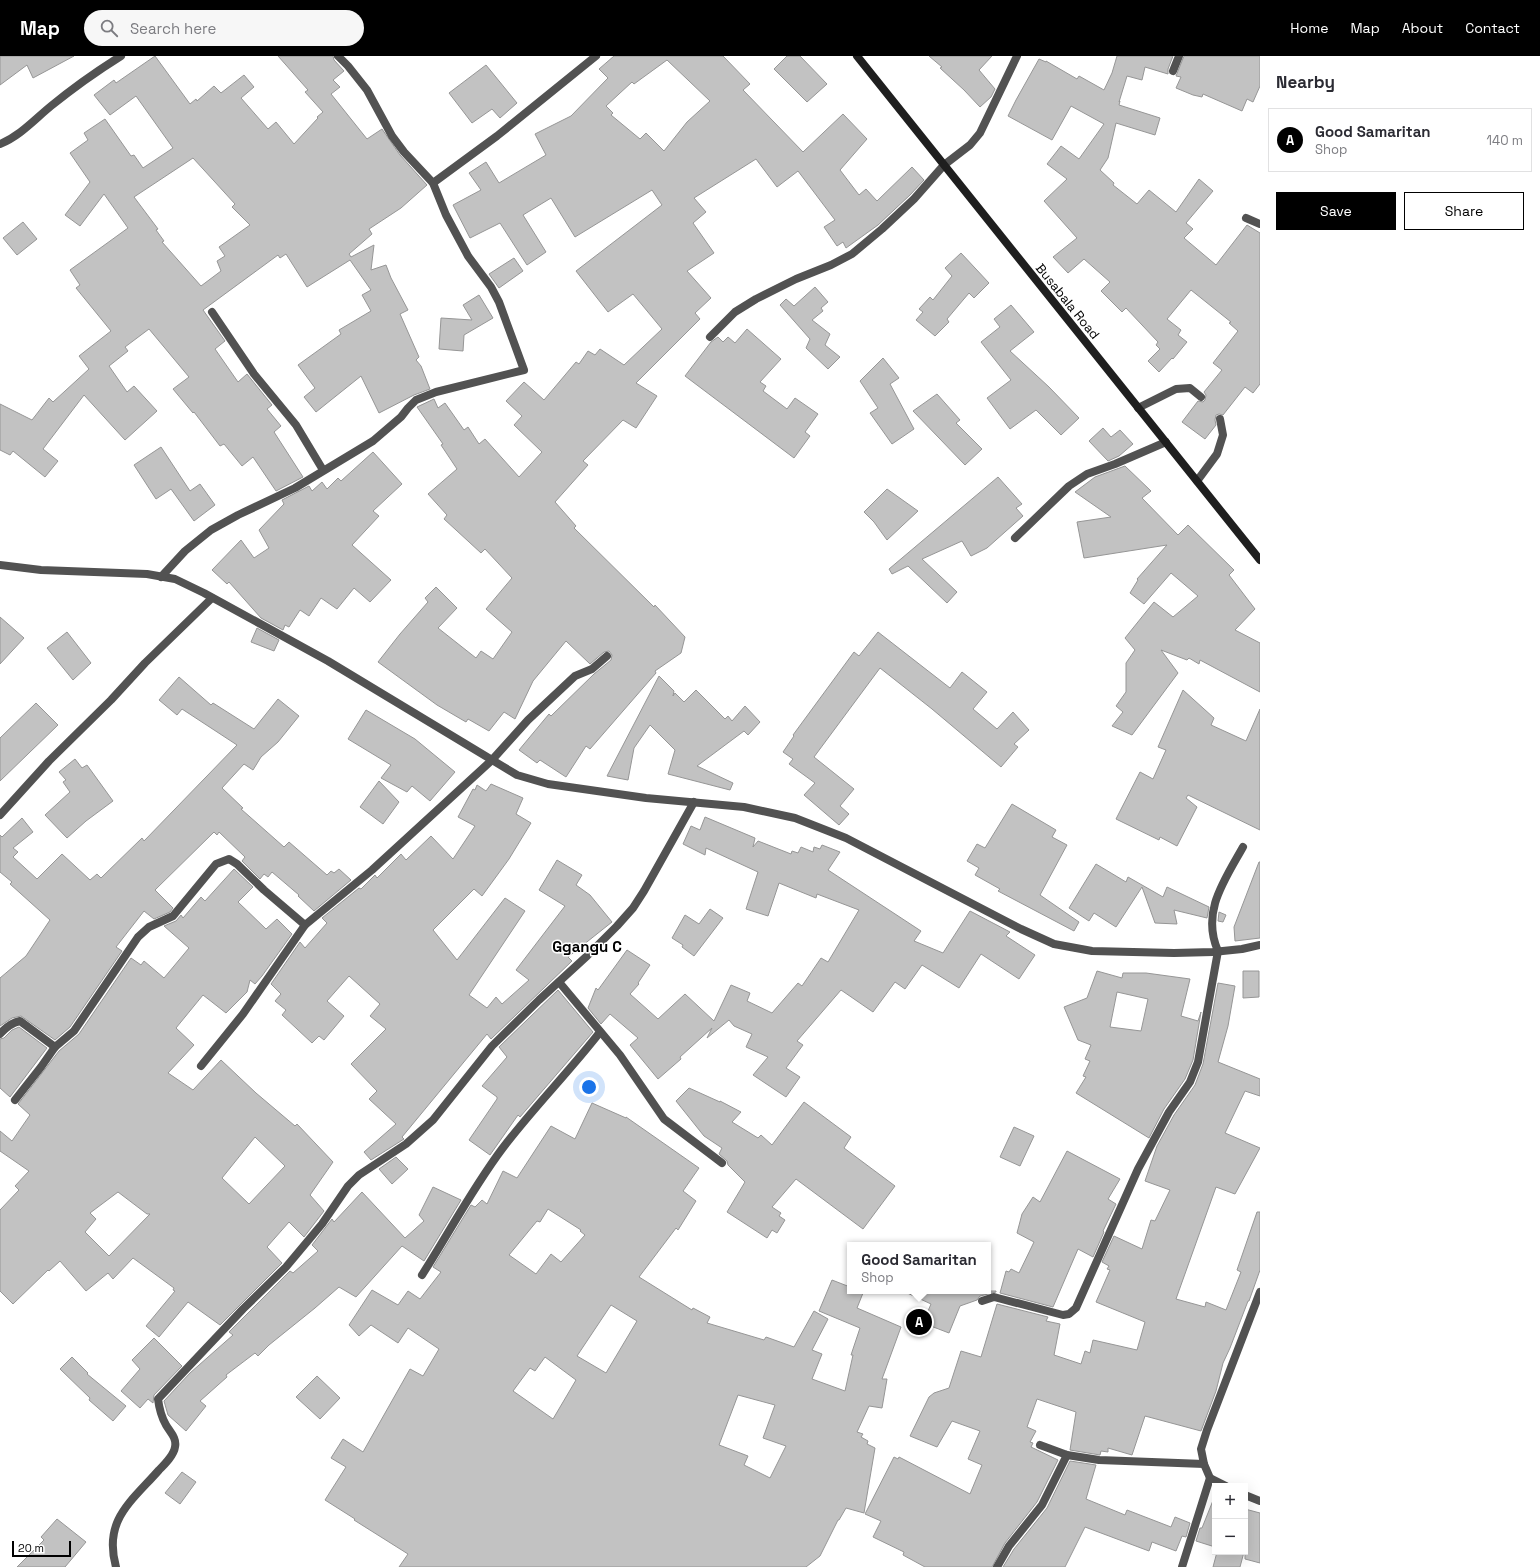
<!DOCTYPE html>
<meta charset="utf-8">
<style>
body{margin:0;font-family:"Space Grotesk",sans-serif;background:#f7f7f7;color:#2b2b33}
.controls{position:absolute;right:12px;bottom:12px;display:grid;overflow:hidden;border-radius:0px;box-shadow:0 4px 16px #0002}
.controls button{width:36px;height:36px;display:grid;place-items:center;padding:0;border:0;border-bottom:1px solid #e1e1e2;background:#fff;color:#2b2b33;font:20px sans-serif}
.scale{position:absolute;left:12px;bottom:10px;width:59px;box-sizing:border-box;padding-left:4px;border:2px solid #000;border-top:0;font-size:11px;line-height:14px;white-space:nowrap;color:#000;-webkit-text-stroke:3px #fff;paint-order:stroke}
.you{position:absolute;left:589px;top:1031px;width:14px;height:14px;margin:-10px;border:3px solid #fff;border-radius:50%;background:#1a73e8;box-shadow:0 0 0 6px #1a73e833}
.badge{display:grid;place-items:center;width:26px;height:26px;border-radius:50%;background:#000;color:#fff;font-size:13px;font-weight:700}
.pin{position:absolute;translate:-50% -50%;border:2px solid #fff;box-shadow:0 1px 4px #0006}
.popup{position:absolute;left:847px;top:1186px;width:144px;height:52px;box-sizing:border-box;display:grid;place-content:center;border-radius:0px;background:#fff;filter:drop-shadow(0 1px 3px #0005);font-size:13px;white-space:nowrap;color:#7c7c81}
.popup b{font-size:15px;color:#2b2b33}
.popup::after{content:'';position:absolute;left:50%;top:100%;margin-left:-8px;border:8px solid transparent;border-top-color:#fff}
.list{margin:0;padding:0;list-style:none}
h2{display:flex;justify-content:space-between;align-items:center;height:52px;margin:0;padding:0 16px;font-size:17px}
h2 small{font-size:13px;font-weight:400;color:#7c7c81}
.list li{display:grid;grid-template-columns:26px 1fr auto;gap:12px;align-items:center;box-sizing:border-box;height:64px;margin:0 8px 8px;padding:0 8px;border:1px solid #e1e1e2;border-radius:0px}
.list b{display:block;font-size:15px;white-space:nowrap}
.list p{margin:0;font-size:13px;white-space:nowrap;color:#7c7c81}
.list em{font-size:13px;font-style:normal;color:#7c7c81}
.actions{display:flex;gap:8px;padding:12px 16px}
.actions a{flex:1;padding:9px 0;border:1px solid #000;border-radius:0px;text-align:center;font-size:14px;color:#000}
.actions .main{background:#000;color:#fff}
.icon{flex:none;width:22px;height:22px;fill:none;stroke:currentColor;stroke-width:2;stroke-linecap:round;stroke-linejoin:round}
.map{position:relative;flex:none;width:1260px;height:1511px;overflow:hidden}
header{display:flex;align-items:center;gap:24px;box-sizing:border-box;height:56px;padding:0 20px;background:#000;color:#fff}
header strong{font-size:19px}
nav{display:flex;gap:22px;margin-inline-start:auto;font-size:14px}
.search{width:280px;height:36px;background:#f7f7f7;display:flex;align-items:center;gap:10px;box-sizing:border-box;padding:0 14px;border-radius:22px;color:#7c7c81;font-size:15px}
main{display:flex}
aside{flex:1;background:#fff}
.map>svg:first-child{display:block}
</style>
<header>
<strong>Map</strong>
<div class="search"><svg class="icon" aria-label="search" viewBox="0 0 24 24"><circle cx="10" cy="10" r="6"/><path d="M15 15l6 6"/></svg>Search here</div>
<nav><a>Home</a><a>Map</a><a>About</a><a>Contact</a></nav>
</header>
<main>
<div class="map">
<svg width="1260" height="1511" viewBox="0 0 1260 1511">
<rect width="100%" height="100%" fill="#fff"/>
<!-- building -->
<g fill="#c2c2c2" stroke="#969696" fill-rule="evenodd">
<path d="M0,0H74L33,22L27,9L0,29Z"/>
<path d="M155,0L190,48L196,43L197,45L214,30L221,37L244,19L254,31L241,42L268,73L276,66L294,88L318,62L317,61L323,56L305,36L308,34L278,0H333L334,4L344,15L333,24L340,31L331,38L367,83L382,73L400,99L427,129L401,152L369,173L372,178L349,198L351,201L374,189L371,214L386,209L391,222L408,254L400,258L419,301L416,304L421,310L430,333L414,339L379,357L361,320L316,356L304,341L315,332L298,309L341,278L339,274L371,255L362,239L371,234L350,204L307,231L286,198L280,202L278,199L203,254L225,285L215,293L238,326L247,318L272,349L267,353L281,370L274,376L303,421L276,435L253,401L242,410L224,388L220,390L194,356L193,357L173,333L189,321L149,273L125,291L128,295L109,310L127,336L134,330L157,355L125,384L84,339L43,393L58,405L45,421L13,395L10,399L0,394V348L32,364L49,342L53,346L89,313L79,300L111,275L76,232L80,229L70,214L128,172L104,138L80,170L65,159L90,126L70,97L88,84L84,77L105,63L131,100L134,99L143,112L173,92L136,40L110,59L94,39L114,24L116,27ZM193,102L235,148L232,151L250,169L219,191L225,200L217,205L221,215L201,230L162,186L164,185L156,174L158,173L134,141Z"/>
<path d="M614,0H723L750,28L743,34L803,96L843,58L867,83L840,114L859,139L866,133L877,145L912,111L924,124L910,139L878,169L846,192L843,186L837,190L824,171L835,164L798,115L777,131L756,103L694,142L706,156L693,167L714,197L687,215L711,242L695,257L700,263L636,327L657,340L636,372L623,364L583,405L588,409L555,446L576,470L574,472L654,551L655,549L685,581L681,597L655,615L656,617L590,693L586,690L566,721L540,704L537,707L519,694L549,658L551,660L594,618L611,604L612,599L609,595L604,596L590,608L566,585L533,625L515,663L504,656L489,675L468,663L466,666L437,649L378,606L400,578L428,546L425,542L436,531L457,552L438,572L476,602L481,595L493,603L512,576L486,553L512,522L485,493L481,497L444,463L447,459L428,438L457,413L441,389L443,388L417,351L434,343L438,352L445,347L464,374L468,371L479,388L485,383L519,421L542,396L514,369L522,360L506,345L524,326L544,344L576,306L579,308L588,295L595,299L600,293L624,309L662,273L633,238L608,256L576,215L662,149L652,134L575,181L551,142L523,159L546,196L527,209L500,167L470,182L453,149L481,134L469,117L486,106L499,127L546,99L535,78L571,60L608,22L599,13ZM667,4L710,45L687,66L664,95L646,77L640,83L611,59L613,57L606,50L632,26L634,28Z"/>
<path d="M787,0H800L827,28L807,46L774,13Z"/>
<path d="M929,0H992L979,14L995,33L991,41L980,51L964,34L940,12L942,11Z"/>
<path d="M1117,0H1173L1168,13V18L1145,11L1142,24L1127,20L1119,46L1120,45L1119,49L1160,62L1155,79L1116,67L1108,102L1100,114L1114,127L1113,129L1137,148L1149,134L1176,156L1199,123L1213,135L1186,167L1193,173L1184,182L1216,209L1247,169L1260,177V328L1253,337L1245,331L1223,359L1219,358L1216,359L1215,364L1216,369L1205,383L1182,366L1198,345L1203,346L1205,344L1206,339L1204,336L1222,314L1213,307L1238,275L1229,267L1231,266L1191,234L1167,263L1181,274L1178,279L1187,286L1173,303L1172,302L1159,316L1148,305L1160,293L1156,289L1158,286L1126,252L1122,256L1101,235L1110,226L1084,203L1068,217L1053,201L1077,182L1044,145L1067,123L1047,108L1061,90L1079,103L1104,68L1071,50L1052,84L1008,60L1016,44L1039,3L1046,6V5L1077,23L1079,20L1104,34L1112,17Z"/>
<path d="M1184,0H1260V30L1253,46L1247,43L1242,55L1203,38L1202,41L1193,39L1176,32L1181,21L1176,20Z"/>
<path d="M486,9L517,47L500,62L492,53L472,67L449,37Z"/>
<path d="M23,166L37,183L17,199L3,182Z"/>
<path d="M961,197L989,227L974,242L969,237L947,263L949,266L935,280L916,264L923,256L919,253L930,241L933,244L952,220L945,212Z"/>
<path d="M514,202L523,215L499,232L489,218Z"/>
<path d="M815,231L828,246L821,252L823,255L812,264L830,278L825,289L840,301L828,313L806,292L810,283L780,249L786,243L794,250Z"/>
<path d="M479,239L493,262L464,279L463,295L439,293L441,262L472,264L463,249Z"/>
<path d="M1011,249L1034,276L1010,295L1049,331L1079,362L1061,379L1036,354L1010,373L987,342L1011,324L981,286L1000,271L994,263Z"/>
<path d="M747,273L781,303L760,326L766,330L763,335L787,353L795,342L818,358L805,376L810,380L794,402L685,320L711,286L718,281L723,286L728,281L735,287Z"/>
<path d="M883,302L899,322L890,328L914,373L892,388L870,357L878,352L860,325Z"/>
<path d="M937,338L960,364L956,367L982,393L965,409L913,355Z"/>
<path d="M1103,372L1111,381L1120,374L1133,388L1119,400L1108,405L1089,385Z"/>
<path d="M161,391L190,435L200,428L215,449L194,465L171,433L156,443L134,409Z"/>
<path d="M373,396L402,428L373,455L379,460L352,489L391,524L370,546L354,532L337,553L321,542L309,560L300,554L289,571L285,569L283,574L261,562L229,526L227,528L212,514L241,484L254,502L269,492L259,474L284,448L282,444L309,430L312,435L322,426L327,433L338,422L341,425Z"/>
<path d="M1125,410L1151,435L1142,442L1178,479L1188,469L1234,514L1229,519L1255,553L1235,574L1260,587V636L1200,604L1199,608L1189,602L1187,604L1161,594L1178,617L1132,679L1112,670L1123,656L1116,650L1126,636V607L1135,594L1125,582L1154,546L1173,561L1198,540L1171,517L1144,548L1130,537L1138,524L1137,523L1167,489L1084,502L1077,466L1111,461L1075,436L1095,421Z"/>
<path d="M998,421L1022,448L1016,452L1023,460L987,492L971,500L962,485L922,503L957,536L947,547L908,510L892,518L889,513Z"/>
<path d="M887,433L918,455L887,484L874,466L864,456Z"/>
<path d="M0,561L24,582L0,608Z"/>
<path d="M257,572L279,584L274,595L251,586Z"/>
<path d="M67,576L91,607L73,624L47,592Z"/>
<path d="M878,576L950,632L962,616L987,636L973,653L997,673L1013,656L1029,674L1014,688L1018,691L1001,711L932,653L880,612L814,701L854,733L840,750L849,758L839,769L804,739L815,727L789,708L793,703L783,696L794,680L793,679L854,596L859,600Z"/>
<path d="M659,620L674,635L673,640L675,637L684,646L696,634L725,663L728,660L732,665L745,650L760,666L748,679L744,675L697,710L733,727L730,734L668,718L675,694L650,669L634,692L628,724L607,720Z"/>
<path d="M179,621L211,649L213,647L254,673L278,643L299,660L278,686L261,701L253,714L244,708L222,732L243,752L241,753L284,791L289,786L327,819L331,815L334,817L339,813L351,824L314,855L298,840L299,839L272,816L268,821L264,818L260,823L242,805L245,801L219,776L217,779L214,776L155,834L173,852L170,856L154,863L144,855L116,891L122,895L70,971L55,984L21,960L12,962L0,970V922L26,900L50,864L10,828L12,826L0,816V779L2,781L22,762L33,776L13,792L18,796L13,801L37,823L62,798L90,824L97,818L101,822L142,782L144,785L237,689L182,653L177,659L159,644Z"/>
<path d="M1183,634L1214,662L1211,669L1246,685L1260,653V774L1188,739L1186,742L1197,751L1177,790L1160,781L1159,784L1116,763L1140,716L1153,723L1166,694L1158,691Z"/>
<path d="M36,647L58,669L0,725V682Z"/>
<path d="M366,654L415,683L455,716L430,745L412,730L407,736L381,722L391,709L348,683Z"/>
<path d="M75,703L82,712L87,709L113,745L86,765L67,782L45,759L70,736L63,726L66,724L59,716Z"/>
<path d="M379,725L399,746L383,768L360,751Z"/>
<path d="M491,728L523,742L516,758L531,767L509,803L482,840L474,833L433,874L457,904L505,842L525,855L469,939L487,952L496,941L502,948L529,924L516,914L565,850L539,834L557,804L582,819L576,829L590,839L612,866L568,901L572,905L491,983L487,978L402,1081L404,1083L371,1104L364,1096L396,1068L369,1043L377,1035L351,1008L386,973L370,960L380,948L349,920L327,945L344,960L324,984L319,980L312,987L282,959L286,954L275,945L281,938L271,928L300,886L305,892L327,867L322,862L359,832L361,833L375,819L377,822L401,798L406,804L431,780L453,803L475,770L458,761L473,733L475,734L477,729L486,735Z"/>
<path d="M1012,748L1056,774L1052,781L1067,789L1040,839L1079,866L1074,875L998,835L1000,833L975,819L979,812L967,805L977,788L985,792Z"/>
<path d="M705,761L755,782L753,791L758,785L791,798L792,795L798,797L801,791L813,796L814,791L820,793L822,789L840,796L828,814L921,875L914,885L943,897L970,855L1010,876L1006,880L1035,899L1019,923L981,898L959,932L922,909L905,933L895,926L873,956L841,934L797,985L803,989L786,1012L800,1021L786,1041L753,1019L768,1001L746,991L752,978L734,970L729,964L707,982L712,972L680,1001L681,1003L658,1023L630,989L638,982L610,958L601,968L588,952L596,932L598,934L627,894L650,909L638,927L639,928L630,938L658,963L685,938L714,965L731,929L750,937L747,945L772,957L798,927L802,930L821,902L828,906L859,854L817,838L816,842L779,827L768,860L746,853L758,816L706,792L705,799L683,788L691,770L700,774Z"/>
<path d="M1259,806H1260V882L1235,885L1234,871Z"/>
<path d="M1096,808L1126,826L1128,821L1163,841L1167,831L1209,851L1207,862L1174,854L1177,868L1155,867L1142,831L1116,871L1094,857L1089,865L1069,852Z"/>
<path d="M234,813L253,831L238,846L266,873L277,863L292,878L262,920L255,928L250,924L247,936L226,957L203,939L176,972L194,989L168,1017L193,1034L221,1004L256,1037L295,1070L297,1068L333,1106L310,1139L324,1155L304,1181L289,1166L267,1191L282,1207L220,1269L188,1246L159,1281L146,1270L175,1235L173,1234L174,1232L133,1202L113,1223L108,1217L86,1235L60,1205L49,1215L48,1214L13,1248L0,1235V1154L19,1134L15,1130L29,1115L0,1095V1075L12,1085L30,1059L18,1048L59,995L79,978L131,902L141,909L144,905L164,922L189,892L164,870L176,865L181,859L183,862L201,841L205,845ZM255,1081L285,1110L249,1148L222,1122ZM118,1136L147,1158H150L109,1200L85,1176L96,1163L90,1157Z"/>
<path d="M710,853L723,862L694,900L682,891L683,889L672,882L685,859L699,868Z"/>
<path d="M1219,856L1226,859L1223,866L1218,865Z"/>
<path d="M1097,915L1122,922L1123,917H1146L1190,923L1181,960L1198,965L1201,956L1193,1004L1185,1023L1164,1053L1149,1082L1076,1037L1086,1021L1083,1020L1090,1005L1085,1003L1091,989L1078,984L1064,951L1087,942ZM1117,936L1148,943L1141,975L1110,971Z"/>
<path d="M1243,915H1259V941L1243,942Z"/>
<path d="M1218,927L1235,930L1228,970L1218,1006L1260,1023V1040L1245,1035L1225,1077L1260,1092L1235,1138L1216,1131L1176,1243L1205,1251L1206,1246L1226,1254L1241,1216L1237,1214L1257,1156H1260V1214L1249,1245H1248L1230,1292L1223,1307L1216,1335L1201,1375L1145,1360L1132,1399L1108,1392V1396L1101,1395L1100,1399L1070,1394L1076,1356L1037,1343L1027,1371L1036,1375L1030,1386L1033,1387L1031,1391L1058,1404L1037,1446L1005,1487L992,1511H925L903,1499L904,1496L873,1481L881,1465L865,1458L894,1401L898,1403L899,1401L970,1438L982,1409L968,1403L980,1375L952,1365L937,1391L910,1380L929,1341L934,1337L949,1332L961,1295L981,1301L997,1248L1048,1261L1046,1265L1060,1268L1054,1299L1081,1308L1085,1295L1090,1297L1093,1284L1137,1294L1145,1266L1096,1246L1110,1214L1107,1213L1109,1210L1102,1206L1114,1180L1142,1193L1151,1164L1155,1165L1170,1134L1145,1125L1157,1090L1174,1059L1195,1029L1203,1008Z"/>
<path d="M558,934L593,976L520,1061L518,1059L490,1099L469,1084L497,1043V1041L482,1030L507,1001L499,991Z"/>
<path d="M19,971L47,992L10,1041L0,1032V983L4,982L12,974Z"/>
<path d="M689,1032L720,1046V1045L741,1056L732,1066L758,1082L761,1079L772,1089L804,1046L851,1081L844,1092L895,1130L863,1173L796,1123L772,1151L781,1157L779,1160L785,1164L777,1177L772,1174L767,1182L727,1156L745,1126L728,1109L727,1105L719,1098L722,1092L704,1080L676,1045Z"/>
<path d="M592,1047L626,1062V1061L699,1112L683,1135L696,1145L678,1174L676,1172L639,1221L692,1254L693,1252L710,1261L707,1267L764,1284L766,1281L794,1291L814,1255L828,1263L812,1294L822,1298L812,1323L845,1335L853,1299H851L860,1272L819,1255L832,1224L850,1231V1235H859L863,1237L857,1252L901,1271L882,1323H887L882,1352L869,1350L857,1376L863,1378L861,1381L868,1385L867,1388L875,1392L864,1457L846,1452L839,1464H838L820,1500L806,1511H399L408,1498L354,1464L355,1463L325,1444L346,1411L331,1402L343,1383L363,1396L410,1313L423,1320L439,1293L408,1272L398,1287L371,1269L359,1280L349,1269L372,1234L398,1249L408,1235L420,1243L441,1216L433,1211L471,1149L475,1151L482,1144L487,1148L503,1115L517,1122L551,1070L575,1083ZM548,1153L581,1174L580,1175L585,1179L561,1206L551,1198L536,1218L509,1199L537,1165L540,1166ZM611,1249L637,1265L606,1317L577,1300ZM545,1301L576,1324L553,1363L513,1335L530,1312L535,1315ZM738,1339L775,1349L763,1382L786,1390L770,1422L744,1409L748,1400L719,1389Z"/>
<path d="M1014,1071L1034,1080L1020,1110L1000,1101Z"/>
<path d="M1067,1095L1120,1123L1108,1143L1116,1148L1103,1175L1104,1176L1093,1201L1078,1193L1053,1251L1000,1237L1006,1215L1009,1216L1011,1213L1019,1217L1034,1186L1017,1177L1022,1158L1033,1141L1040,1146Z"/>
<path d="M396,1101L408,1113L392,1128L379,1113Z"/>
<path d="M433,1131L461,1144L424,1205L402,1190L356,1241L339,1231L315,1252L269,1289L258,1300L255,1297L226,1319L227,1321L200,1345L206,1350L186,1375L168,1359L164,1345L190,1317L233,1279L229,1276L290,1215L293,1217L318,1195L312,1189L332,1163L334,1166L362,1136L405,1182L424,1165L419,1159Z"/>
<path d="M903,1235H996V1236L980,1240L977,1244L960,1250L949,1277L923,1267L931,1248Z"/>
<path d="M154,1282L182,1310L154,1339L153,1347L148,1343L140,1352L121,1335L140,1313L132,1304Z"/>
<path d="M72,1301L88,1317L87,1318L126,1350L113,1365L89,1344L90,1342L60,1313Z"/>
<path d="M317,1320L340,1342L320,1363L296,1341Z"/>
<path d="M1070,1405L1096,1409L1086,1443L1125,1459L1127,1454L1171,1471L1175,1461L1190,1467L1186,1481L1182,1480L1176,1495L1152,1486L1149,1495L1085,1471L1065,1511H1003L1014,1493L1047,1452Z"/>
<path d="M182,1416L196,1426L180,1448L165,1437Z"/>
<path d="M1214,1442H1215V1491L1196,1485L1200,1472H1202Z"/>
<path d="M1245,1453L1260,1457V1507L1245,1503Z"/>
<path d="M57,1463L86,1486L65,1511H17L44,1484L41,1481Z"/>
<path d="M1217,1496H1244L1240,1511H1213Z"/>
</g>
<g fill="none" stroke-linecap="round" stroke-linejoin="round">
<!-- lane -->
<g stroke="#525252" stroke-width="8">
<path d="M1246,162L1260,168"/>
<path d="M1138,352L1176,333L1190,332L1201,341"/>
<path d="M1197,425L1217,398L1223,379L1220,363"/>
</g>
<!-- street -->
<g stroke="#525252" stroke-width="8">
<path d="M1173,15L1179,0"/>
<path d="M0,88C20,80 35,63 51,50C73,32 97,15 121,0"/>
<path d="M433,127L497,80L596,0"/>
<path d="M212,256L254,318L296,369L323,414"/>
<path d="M710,281L735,256L756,243L796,223L831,209L852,198L882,173L914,143L944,109L970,89L980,77L1017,0"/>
<path d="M1015,482L1069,430L1087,418L1115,408L1166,386"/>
<path d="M0,509L41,514L147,518L175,523L204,537L328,605L517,719L548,728L646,742L744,751L795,762L846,782L1021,873L1054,888L1092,895L1174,897L1213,896L1242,893L1260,889"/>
<path d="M161,521L185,495L211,474L238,459L295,432L373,385L401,361L408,352L416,344L436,336L524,314L499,246L491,231L468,200L446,159L433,127L404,96L392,80L367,34L348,10L338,0"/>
<path d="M0,759L49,705L111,644L145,607L212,542"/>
<path d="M559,926L620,999L664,1063L722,1107"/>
<path d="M0,978C6,971 11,967 20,965L55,991"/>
<path d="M201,1010L243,958L305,869L372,814L492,704L528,664L575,620L592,613L607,600"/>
<path d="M15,1044L41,1011L55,991L74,975L138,881L149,871L173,860L216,808L229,803L237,808L264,834L305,869"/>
<path d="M422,1219C449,1177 472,1133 502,1093C533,1052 569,1016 600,976"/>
<path d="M982,1245L994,1241L1063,1259L1069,1258L1076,1252L1138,1113L1169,1056L1190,1026L1198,1006L1218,895C1201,856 1224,825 1243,791"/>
<path d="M1040,1389L1067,1399L1099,1404L1204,1408L1201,1393L1207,1374L1260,1236"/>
<path d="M1204,1408L1210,1422L1226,1430"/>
<path d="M1245,1439L1260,1445"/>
<path d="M116,1511C103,1464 131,1446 159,1414C165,1408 174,1399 175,1391C177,1382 170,1376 166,1369C162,1362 159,1351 158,1343L243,1253L286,1211L322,1168L348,1130L359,1119L406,1088L433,1064L492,990L539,944L587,900L617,870L633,852L644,835L694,746"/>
<path d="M997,1511L1009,1490L1042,1449L1067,1399"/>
<path d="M1182,1511L1210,1422"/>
</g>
<!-- secondary -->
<path stroke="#1f1f1f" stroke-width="8" d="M857,0L1260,504"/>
</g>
<g text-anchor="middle" stroke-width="3" stroke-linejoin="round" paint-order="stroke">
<!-- street labels -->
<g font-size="13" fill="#000" stroke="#fff">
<text transform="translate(1068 245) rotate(51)" y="5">Busabala Road</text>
</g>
<!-- quarter labels -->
<g font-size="15" font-weight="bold" fill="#000" stroke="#fff">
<text x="587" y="896">Ggangu C</text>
</g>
</g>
</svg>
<div class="controls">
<button>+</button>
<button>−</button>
</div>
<div class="scale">20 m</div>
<div class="you"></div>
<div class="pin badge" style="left:919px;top:1266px">A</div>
<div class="popup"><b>Good Samaritan</b>Shop</div>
</div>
<aside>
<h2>Nearby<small></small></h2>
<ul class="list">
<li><span class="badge">A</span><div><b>Good Samaritan</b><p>Shop</p></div><em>140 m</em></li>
</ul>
<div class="actions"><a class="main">Save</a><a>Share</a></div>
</aside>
</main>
